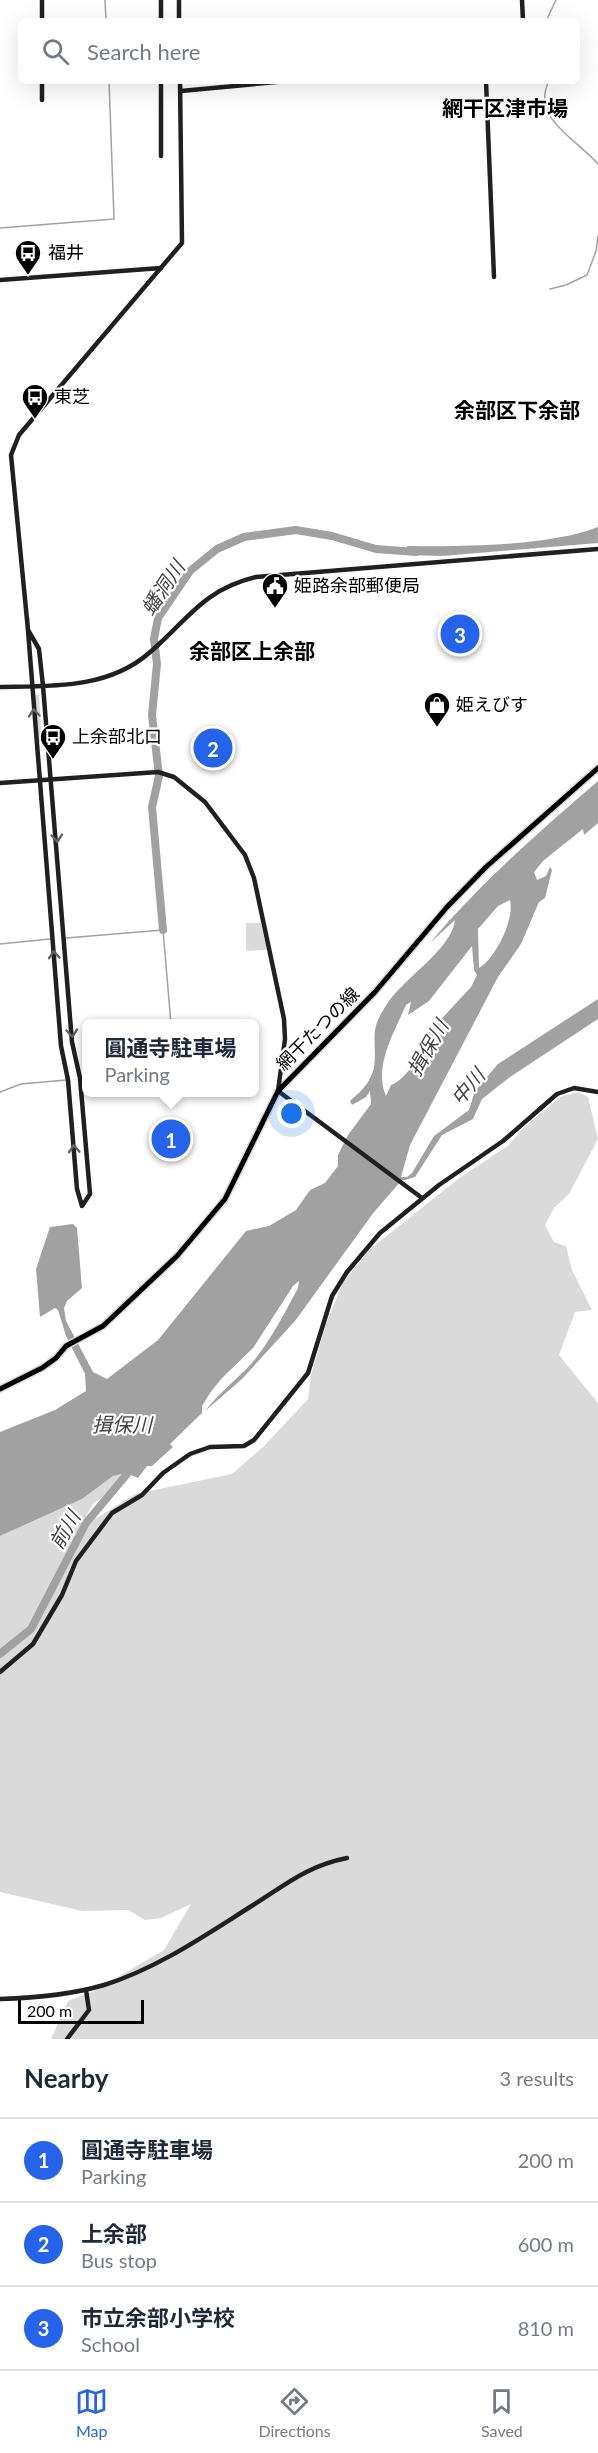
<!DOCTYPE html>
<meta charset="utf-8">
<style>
body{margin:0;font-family:Lato,"Noto Sans JP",sans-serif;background:#f2f2f3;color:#1f2937}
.scale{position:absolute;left:18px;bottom:15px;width:126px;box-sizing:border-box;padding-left:6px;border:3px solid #000;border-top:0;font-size:16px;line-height:21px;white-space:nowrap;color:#000;-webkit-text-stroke:4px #fff;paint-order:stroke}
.you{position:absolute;left:292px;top:1114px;width:21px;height:21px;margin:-15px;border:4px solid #fff;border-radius:50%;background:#1a73e8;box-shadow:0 0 0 9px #1a73e833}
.badge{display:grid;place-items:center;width:39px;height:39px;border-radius:50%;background:#2563eb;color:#fff;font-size:20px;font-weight:700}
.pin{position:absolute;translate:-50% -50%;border:3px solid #fff;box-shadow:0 2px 6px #0006}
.popup{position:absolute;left:82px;top:1019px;width:177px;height:78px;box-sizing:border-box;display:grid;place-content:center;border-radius:9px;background:#fff;filter:drop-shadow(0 2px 4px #0005);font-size:20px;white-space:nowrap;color:#747a83}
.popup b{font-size:22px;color:#1f2937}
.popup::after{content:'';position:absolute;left:50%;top:100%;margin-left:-12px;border:12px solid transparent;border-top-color:#fff}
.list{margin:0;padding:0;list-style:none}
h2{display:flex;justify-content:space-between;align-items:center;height:78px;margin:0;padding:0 24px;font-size:26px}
h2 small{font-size:20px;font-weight:400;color:#747a83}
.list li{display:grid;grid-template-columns:39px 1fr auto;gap:18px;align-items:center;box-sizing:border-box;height:84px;padding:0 24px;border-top:2px solid #e0e1e3}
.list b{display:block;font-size:22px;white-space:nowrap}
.list p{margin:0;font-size:20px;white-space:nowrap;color:#747a83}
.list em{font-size:20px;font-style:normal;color:#747a83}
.icon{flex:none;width:33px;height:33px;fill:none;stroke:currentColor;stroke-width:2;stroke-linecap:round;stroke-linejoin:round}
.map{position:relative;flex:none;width:598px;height:2039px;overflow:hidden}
.search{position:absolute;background:#fff;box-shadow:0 6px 24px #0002;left:18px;right:18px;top:18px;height:66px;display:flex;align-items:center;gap:15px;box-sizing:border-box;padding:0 21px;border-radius:9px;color:#747a83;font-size:22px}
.sheet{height:330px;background:#fff}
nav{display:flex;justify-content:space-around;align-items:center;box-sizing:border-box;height:84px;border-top:2px solid #e0e1e3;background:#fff;font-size:16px;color:#747a83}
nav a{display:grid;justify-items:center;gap:3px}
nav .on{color:#2563eb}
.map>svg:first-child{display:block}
</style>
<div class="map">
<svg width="598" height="2039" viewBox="0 0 598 2039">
<rect width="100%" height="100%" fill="#fff"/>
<!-- green -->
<g fill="#dadada">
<path d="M33,695H39L42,742H36Z"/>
<path d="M246,923H261L267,950L246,951Z"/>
<path d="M578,1092L588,1097L598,1139L569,1194L554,1208L545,1225L554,1242L566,1246L572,1270L592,1310L575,1312L559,1355L598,1403V2039H51L68,2001L94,1991L164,1950L191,1904L161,1918L145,1920L128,1910L82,1911L0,1892V1536L82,1499L113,1476L126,1473L128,1476L124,1480L93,1504L75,1535L87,1524L135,1494L232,1474L265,1445L308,1399L311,1375L326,1324L343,1283L369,1250L458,1179L509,1145L522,1129L560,1097Z"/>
</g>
<!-- water -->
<g fill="#a1a1a1" fill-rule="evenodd">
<path d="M598,527V543L442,556L407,555V546C461,547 550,546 598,527Z"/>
<path d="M598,781V823L584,835L583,829L543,861L534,872L537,880L546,876L550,867L552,870L545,898L539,902L521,944L498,977L410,1145L401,1177H407L412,1173L434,1136L469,1110L475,1091L498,1064L598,999V1019L510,1077L482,1099L473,1119L442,1135L415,1177L401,1181L374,1212L295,1321L242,1379L205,1411C219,1393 236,1380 251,1364C270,1342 284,1314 298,1288L299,1281L293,1286L253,1348L222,1378L210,1393L202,1406V1413L170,1444L173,1447L152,1466H147L138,1478L126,1473L113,1476L82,1499L0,1536V1432L55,1410L86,1391L85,1374L66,1336L58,1310L55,1308L40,1317L36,1269L50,1227L73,1224L77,1228L82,1288L67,1301L64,1308L66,1321L93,1372L107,1379L158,1340L246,1231L269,1226L296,1210L310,1190L325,1183L338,1166V1155L348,1135L371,1104L370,1091L366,1097L352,1105L350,1101C358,1094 367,1086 371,1076C378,1063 373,1044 375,1030C376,1021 384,1008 389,1001C407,976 452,948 455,920L430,943C480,883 539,832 598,781ZM510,900C515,919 495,959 479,968L478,929L498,906ZM472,946L474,970L477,975L471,987L420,1042H427C419,1055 406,1080 391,1085L386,1096C373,1066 395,1031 406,1005L411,1002L408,1015L429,1001Z"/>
</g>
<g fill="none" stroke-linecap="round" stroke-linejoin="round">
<!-- stream -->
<g stroke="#a1a1a1" stroke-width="1.5">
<path d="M105,0L106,21"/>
<path d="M546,21L556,0"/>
<path d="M549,81C530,118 578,140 598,164"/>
<path d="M0,228L114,219L109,81"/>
<path d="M550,289L566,285L587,275L596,251L598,236"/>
<path d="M66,938L163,930L171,1024"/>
<path d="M0,944L50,939"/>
<path d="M0,1092L21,1084L66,1080"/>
</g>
<!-- river -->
<g stroke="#a1a1a1" stroke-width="8">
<path d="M163,930L152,807L159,776L152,715L157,664L154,639L158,618L190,571L217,549L244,537L296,530L332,536L376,549L416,552"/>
<path d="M0,1654L31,1629L86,1523L127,1474L129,1464"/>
</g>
<!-- secondary-tunnel -->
<path stroke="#d9d9d9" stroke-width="4.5" stroke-dasharray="4.5 2" stroke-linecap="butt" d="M347,1858L419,1855L545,1865L598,1867"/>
<!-- primary casing -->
<g stroke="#dbdbdb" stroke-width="8">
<path id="primary" d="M0,1389L42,1368L56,1358L66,1346L103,1326L177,1256L225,1199L278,1091L375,992L447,907L486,867L598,768"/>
</g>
<!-- secondary -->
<g stroke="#202020" stroke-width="4.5">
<path d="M42,0V21"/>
<path d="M161,0V21"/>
<path d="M179,0V21"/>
<path d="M522,0L523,21"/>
<path d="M486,81L494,277"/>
<path d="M181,91L287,81"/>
<path d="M42,100V81"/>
<path d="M161,156V81"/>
<path d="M0,280L161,268"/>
<path d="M27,618L61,1046L68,1080L77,1189L82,1206L90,1194L80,1078L72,1042L43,686L39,649L28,630L11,455L19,435L182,243L180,81"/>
<path d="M0,687C51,686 108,689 149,653C187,621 202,590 256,577L598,549"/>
<path d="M0,783L158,772L174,777L205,802L245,855L254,878L284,1019L285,1039L278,1091L422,1198"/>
<path d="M0,1672L33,1644L62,1595L76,1561L112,1513L142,1495L163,1473L190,1454L210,1447L244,1446L254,1440L308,1373L332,1296L347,1272L380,1233L439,1185L503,1141L557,1094L574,1088L598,1092"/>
<path d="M0,1999C35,1998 70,1995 104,1985C156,1969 204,1936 250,1907C284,1886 306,1866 347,1858"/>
<path d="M67,2039L89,2010L86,1990"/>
</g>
<!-- primary -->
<use href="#primary" stroke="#000" stroke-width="5"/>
</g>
<!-- one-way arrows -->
<defs><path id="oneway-chevron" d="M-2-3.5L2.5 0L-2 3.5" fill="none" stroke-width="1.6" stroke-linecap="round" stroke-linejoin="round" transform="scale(1.5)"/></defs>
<g stroke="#636363">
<use href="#oneway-chevron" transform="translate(34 713) rotate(-95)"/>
<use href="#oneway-chevron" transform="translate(57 838) rotate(85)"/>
<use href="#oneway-chevron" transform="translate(54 955) rotate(-94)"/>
<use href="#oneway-chevron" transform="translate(72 1033) rotate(85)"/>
<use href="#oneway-chevron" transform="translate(74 1149) rotate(-94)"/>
</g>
<!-- icons -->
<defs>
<g id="bus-pin" transform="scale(1.35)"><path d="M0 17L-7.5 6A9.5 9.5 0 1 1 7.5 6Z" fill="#000" stroke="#fff"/><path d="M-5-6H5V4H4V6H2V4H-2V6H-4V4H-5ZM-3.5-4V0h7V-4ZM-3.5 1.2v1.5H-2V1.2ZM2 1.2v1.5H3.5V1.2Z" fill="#fff"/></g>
<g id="civic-pin" transform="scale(1.35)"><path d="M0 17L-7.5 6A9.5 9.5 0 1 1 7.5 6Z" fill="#000" stroke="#fff"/><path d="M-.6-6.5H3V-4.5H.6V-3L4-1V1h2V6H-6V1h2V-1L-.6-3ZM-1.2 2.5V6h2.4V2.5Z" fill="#fff"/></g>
<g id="shop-pin" transform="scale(1.35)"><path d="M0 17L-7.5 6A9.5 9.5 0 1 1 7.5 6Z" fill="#000" stroke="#fff"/><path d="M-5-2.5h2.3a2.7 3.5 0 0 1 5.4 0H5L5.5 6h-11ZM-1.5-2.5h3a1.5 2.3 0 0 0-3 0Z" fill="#fff"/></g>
</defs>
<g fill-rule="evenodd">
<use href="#bus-pin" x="28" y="253"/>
<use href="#bus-pin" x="35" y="397"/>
<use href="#civic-pin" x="275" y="586"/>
<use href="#shop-pin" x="437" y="705"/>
<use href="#bus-pin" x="53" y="737"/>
</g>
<g text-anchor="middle" stroke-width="4.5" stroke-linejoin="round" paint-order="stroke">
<!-- poi labels -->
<g font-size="18" fill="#000" stroke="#fff" text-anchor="start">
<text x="48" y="259">福井</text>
<text x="54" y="403">東芝</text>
<text x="294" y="592">姫路余部郵便局</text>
<text x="456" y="711">姫えびす</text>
<text x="72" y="743">上余部北口</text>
</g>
<!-- street labels -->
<g font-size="18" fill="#000" stroke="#fff">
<text transform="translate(318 1029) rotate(-45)" y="6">網干たつの線</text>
</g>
<!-- water labels -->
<g font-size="20" font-style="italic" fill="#424242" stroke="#fff">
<text transform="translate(163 588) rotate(-56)" y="7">蟠洞川</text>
<text transform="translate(428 1048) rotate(-60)" y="7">揖保川</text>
<text transform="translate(468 1087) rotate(-50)" y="7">中川</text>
<text x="122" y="1432">揖保川</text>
<text transform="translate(65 1530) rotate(-60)" y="7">前川</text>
</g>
<!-- quarter labels -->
<g font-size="21" font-weight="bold" fill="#000" stroke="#fff">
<text x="505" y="116">網干区津市場</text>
<text x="517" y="418">余部区下余部</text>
<text x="252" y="659">余部区上余部</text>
</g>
</g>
</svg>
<div class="scale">200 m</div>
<div class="you"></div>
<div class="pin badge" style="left:171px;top:1139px">1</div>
<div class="popup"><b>圓通寺駐車場</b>Parking</div>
<div class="pin badge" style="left:213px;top:748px">2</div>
<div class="pin badge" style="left:460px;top:634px">3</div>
<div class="search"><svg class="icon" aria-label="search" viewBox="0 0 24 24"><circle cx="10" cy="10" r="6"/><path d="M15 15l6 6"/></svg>Search here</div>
</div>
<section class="sheet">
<h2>Nearby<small>3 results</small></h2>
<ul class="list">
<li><span class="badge">1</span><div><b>圓通寺駐車場</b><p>Parking</p></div><em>200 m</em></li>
<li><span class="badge">2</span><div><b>上余部</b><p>Bus stop</p></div><em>600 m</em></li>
<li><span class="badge">3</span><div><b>市立余部小学校</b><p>School</p></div><em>810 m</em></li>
</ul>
</section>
<nav>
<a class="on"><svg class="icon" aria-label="map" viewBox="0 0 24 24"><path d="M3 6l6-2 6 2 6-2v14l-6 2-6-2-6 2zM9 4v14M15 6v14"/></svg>Map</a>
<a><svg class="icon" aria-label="directions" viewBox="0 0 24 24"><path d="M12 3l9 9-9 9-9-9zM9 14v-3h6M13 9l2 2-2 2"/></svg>Directions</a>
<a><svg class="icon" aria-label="saved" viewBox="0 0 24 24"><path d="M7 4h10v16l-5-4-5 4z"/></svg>Saved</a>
</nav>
